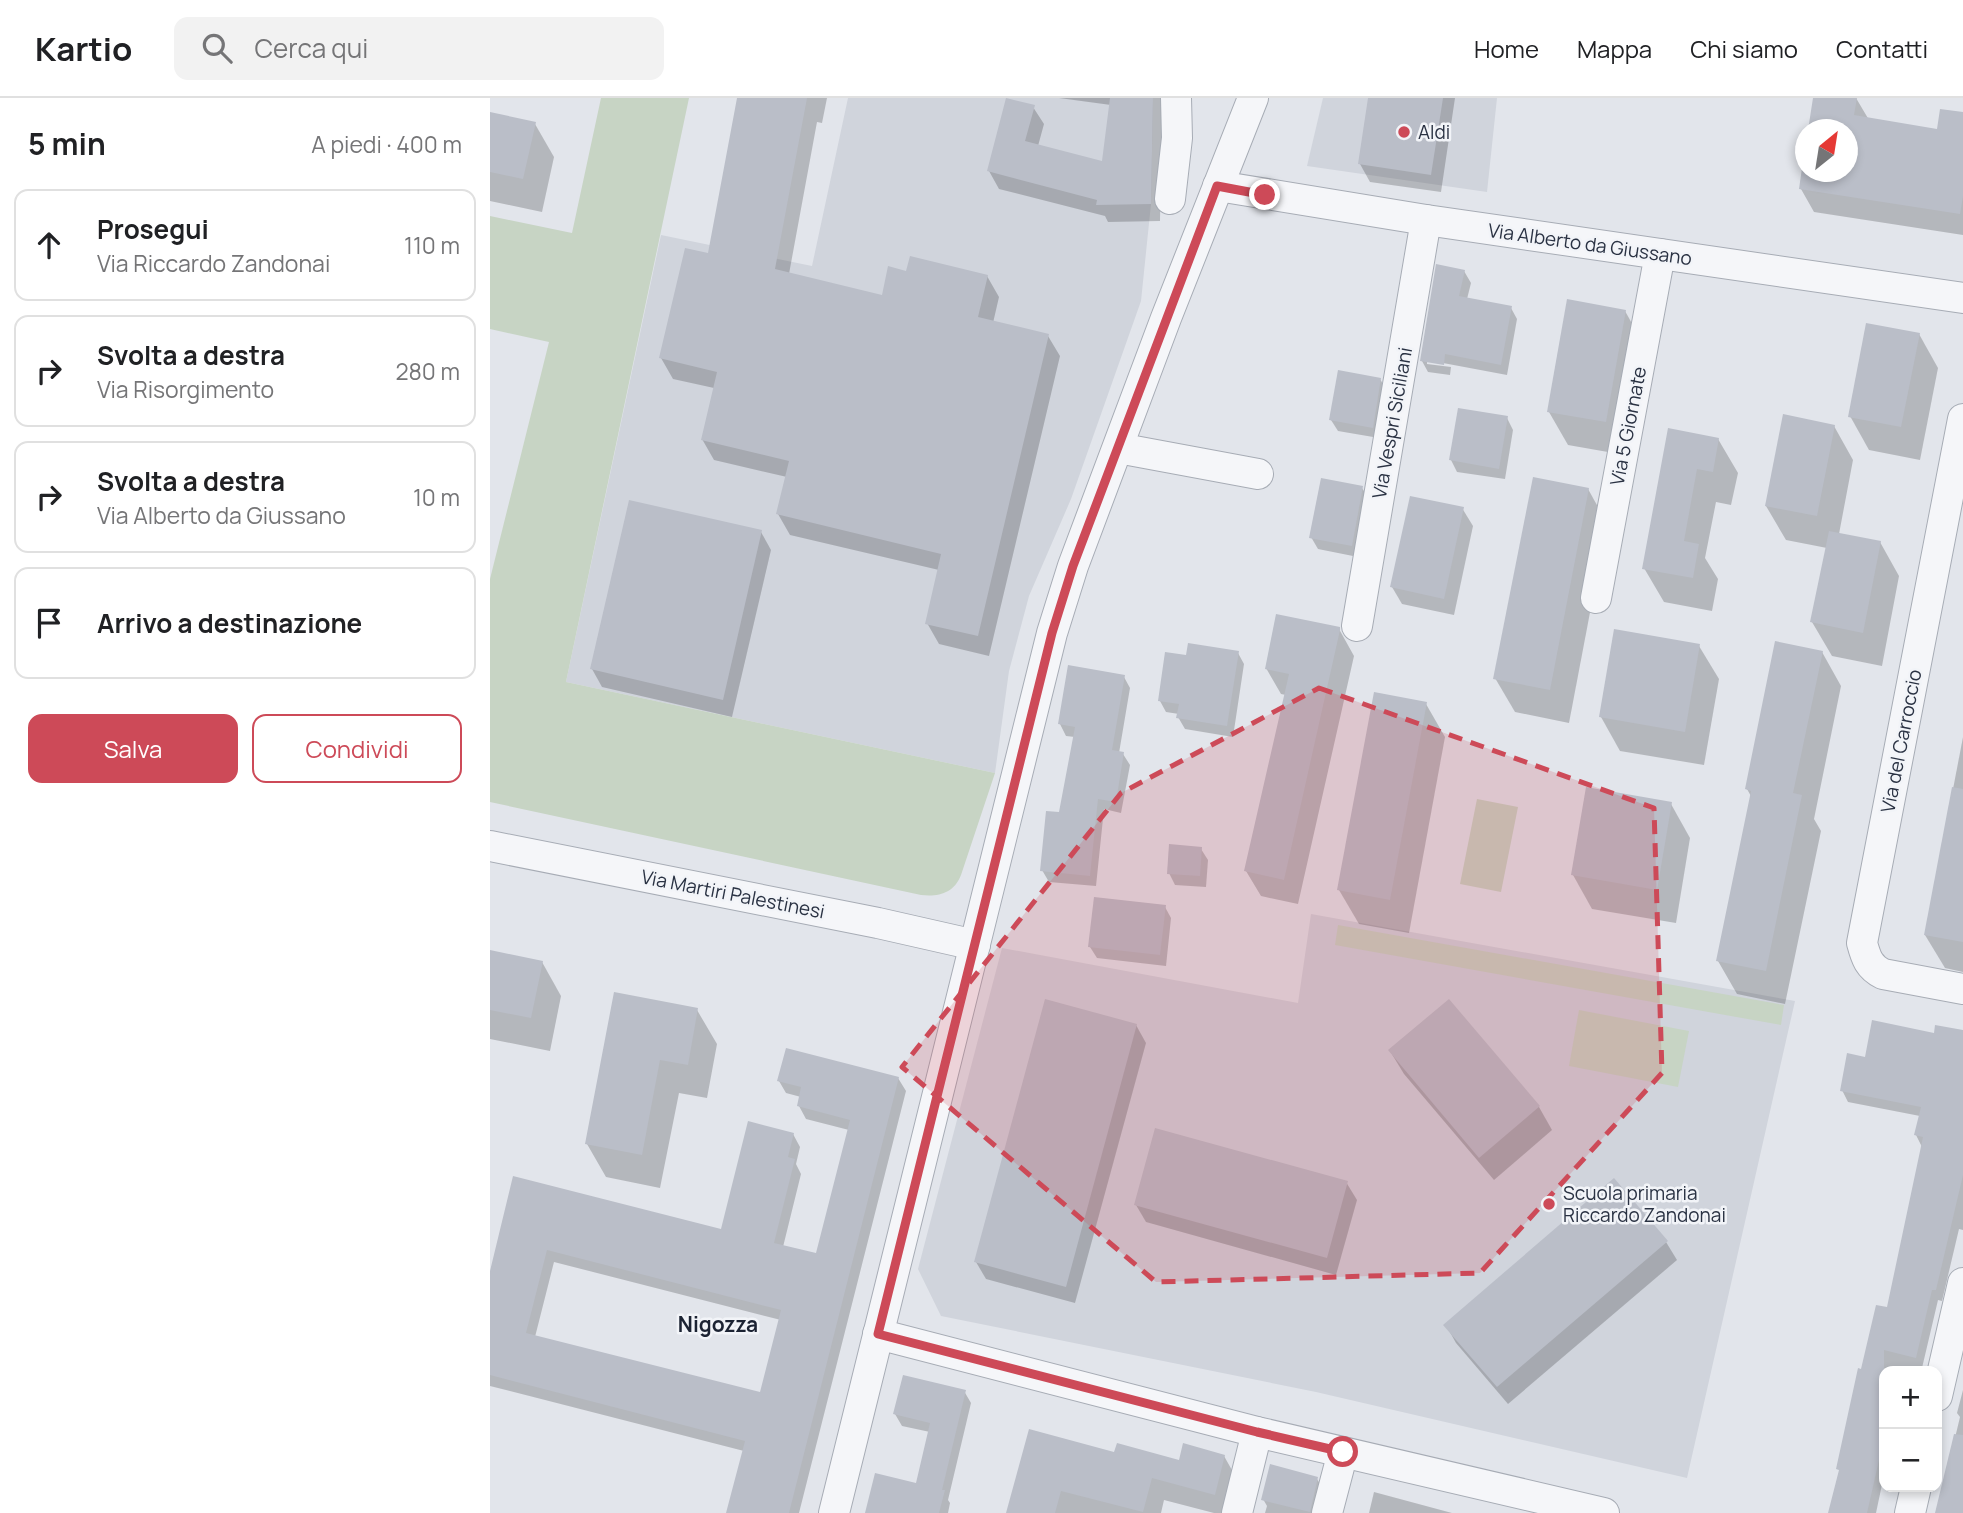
<!DOCTYPE html>
<html lang="it">
<meta charset="utf-8">
<style>
body{margin:0;font-family:Manrope,sans-serif;background:#f2f2f2;color:#202124}
.controls{position:absolute;right:21px;bottom:21px;display:grid;overflow:hidden;border-radius:14px;box-shadow:0 4px 10px #0003}
.controls button{width:63px;height:63px;display:grid;place-items:center;padding:0;border:0;border-bottom:2px solid #e0e0e0;background:#fff;color:#202124;font:35px sans-serif}
.compass{position:absolute;left:1305px;top:21px;width:63px;height:63px;border-radius:50%;background:#fff;box-shadow:0 4px 10px #0003;rotate:30deg}
.stop{position:absolute;width:21px;height:21px;margin:-16px;border:5px solid #cd4a58;border-radius:50%;background:#fff}
.stop.end{background:#cd4a58;border-color:#fff;box-shadow:0 2px 7px #0008}
.list{margin:0;padding:0;list-style:none}
h2{display:flex;justify-content:space-between;align-items:center;height:91px;margin:0;padding:0 28px;font-size:30px}
h2 small{font-size:23px;font-weight:400;color:#757577}
.list li{display:grid;grid-template-columns:46px 1fr auto;gap:21px;align-items:center;box-sizing:border-box;height:112px;margin:0 14px 14px;padding:0 14px;border:2px solid #e0e0e0;border-radius:14px}
.list b{display:block;font-size:26px;white-space:nowrap}
.list p{margin:0;font-size:23px;white-space:nowrap;color:#757577}
.list em{font-size:23px;font-style:normal;color:#757577}
.actions{display:flex;gap:14px;padding:21px 28px}
.actions a{flex:1;padding:16px 0;border:2px solid #cd4a58;border-radius:14px;text-align:center;font-size:24px;color:#cd4a58}
.actions .main{background:#cd4a58;color:#fff}
.icon{flex:none;width:38px;height:38px;fill:none;stroke:currentColor;stroke-width:2;stroke-linecap:round;stroke-linejoin:round}
.map{position:relative;flex:none;width:1473px;height:1415px;overflow:hidden}
header{display:flex;align-items:center;gap:42px;box-sizing:border-box;height:98px;padding:0 35px;background:#fff;border-bottom:2px solid #e0e0e0}
header strong{font-size:33px}
nav{display:flex;gap:38px;margin-inline-start:auto;font-size:24px}
.search{width:490px;height:63px;background:#f2f2f2;display:flex;align-items:center;gap:18px;box-sizing:border-box;padding:0 24px;border-radius:14px;color:#757577;font-size:26px}
main{display:flex}
aside{flex:1;background:#fff}
.map>svg:first-child{display:block}
</style>
<header>
<strong>Kartio</strong>
<div class="search"><svg class="icon" aria-label="search" viewBox="0 0 24 24"><circle cx="10" cy="10" r="6"/><path d="M15 15l6 6"/></svg>Cerca qui</div>
<nav><a>Home</a><a>Mappa</a><a>Chi siamo</a><a>Contatti</a></nav>
</header>
<main>
<aside>
<h2>5 min<small>A piedi · 400 m</small></h2>
<ul class="list">
<li><svg class="icon" aria-label="ahead" viewBox="0 0 24 24"><path d="M12 20V5M6 11l6-6 6 6"/></svg><div><b>Prosegui</b><p>Via Riccardo Zandonai</p></div><em>110 m</em></li>
<li><svg class="icon" aria-label="right" viewBox="0 0 24 24"><path d="M7 20v-9h11M14 6l5 5-5 5"/></svg><div><b>Svolta a destra</b><p>Via Risorgimento</p></div><em>280 m</em></li>
<li><svg class="icon" aria-label="right" viewBox="0 0 24 24"><path d="M7 20v-9h11M14 6l5 5-5 5"/></svg><div><b>Svolta a destra</b><p>Via Alberto da Giussano</p></div><em>10 m</em></li>
<li><svg class="icon" aria-label="arrive" viewBox="0 0 24 24"><path d="M6 21V4h12l-3 4 3 4H6"/></svg><div><b>Arrivo a destinazione</b></div></li>
</ul>
<div class="actions"><a class="main">Salva</a><a>Condividi</a></div>
</aside>
<div class="map">
<svg width="1473" height="1415" viewBox="0 0 1473 1415">
<rect width="100%" height="100%" fill="#e2e5eb"/>
<!-- built -->
<g fill="#d0d4dc">
<path d="M358,0H663L661,106L651,203L581,401L539,498L519,573L505,675L76,584L171,137L322,168Z"/>
<path d="M833,0H1007L997,94L817,68Z"/>
<path d="M821,816L1305,903L1197,1380L826,1294L451,1218L428,1171L512,850L808,905Z"/>
</g>
<!-- green -->
<g fill="#c7d4c4">
<path d="M111,0H199L76,584L505,675L471,777C464,795 449,799 431,797L0,704V481L59,244L0,231V118L82,135Z"/>
<path d="M987,701L1028,709L1011,794L970,786Z"/>
<path d="M848,827L1294,907L1291,927L845,847Z"/>
<path d="M1089,912L1199,933L1188,989L1079,968Z"/>
</g>
<!-- shadow -->
<g fill="#0003" fill-rule="evenodd">
<path d="M253,0H337L332,25L327,24L299,176L393,199L417,175L497,178L509,199L503,225L558,238L570,258L499,558L449,546L437,525L449,472L300,437L288,416L297,379L224,362L212,341L224,290L183,281L171,260L219,157Z"/>
<path d="M569,0H672L670,123L618,124L615,118L509,91L499,73L543,9L554,26L548,48L613,65L621,7Z"/>
<path d="M879,0H965L951,94L880,84L870,66Z"/>
<path d="M1325,0H1366L1379,22L1449,33L1452,13L1473,16V137L1324,114L1311,91L1316,60V74H1358V32Z"/>
<path d="M0,16L45,26L64,59L52,114L0,103Z"/>
<path d="M974,173L981,185L977,201L1021,210L1027,221L1017,277L937,262V266L961,269L960,277L938,274L932,263Z"/>
<path d="M1135,213L1154,247L1135,357L1078,347L1059,314Z"/>
<path d="M1429,236L1448,270L1430,362L1379,352L1360,318Z"/>
<path d="M890,281L897,293L889,340L848,333L841,322Z"/>
<path d="M1017,320L1023,332L1015,381L967,374L961,362Z"/>
<path d="M1344,328L1363,362L1349,436L1390,444L1409,478L1392,568L1342,558L1322,524L1337,450L1296,442L1276,408Z"/>
<path d="M1180,332L1228,341L1248,375L1241,407L1226,404L1215,460L1228,481L1222,513L1174,504L1154,470Z"/>
<path d="M872,390L879,401L868,459L828,451L821,439Z"/>
<path d="M1098,391L1117,425L1079,625L1025,614L1005,580Z"/>
<path d="M972,410L983,428L964,517L912,506L902,489Z"/>
<path d="M271,434L281,452L242,619L112,589L102,571Z"/>
<path d="M849,531L864,558L808,806L771,798L756,773L796,597L791,596L776,570Z"/>
<path d="M1209,548L1229,581L1214,667L1130,653L1111,619Z"/>
<path d="M1332,554L1351,588L1324,721L1331,733L1295,906L1247,896L1228,863L1262,700L1257,691Z"/>
<path d="M748,555L754,566L743,639L695,631L688,619L689,616L676,614L670,603L697,559Z"/>
<path d="M634,579L640,590L629,655L633,656L640,667L631,715L614,711L606,788L559,784L552,772L570,716L585,639L576,638L570,626Z"/>
<path d="M936,606L955,639L919,835L869,826L849,792Z"/>
<path d="M1473,639V874L1455,870L1435,837Z"/>
<path d="M1181,706L1200,740L1186,825L1102,811L1083,777Z"/>
<path d="M711,751L718,762L716,789L685,787L679,775Z"/>
<path d="M675,809L681,820L676,868L607,860L600,849Z"/>
<path d="M0,854L52,864L71,898L60,953L0,941Z"/>
<path d="M959,903L1049,1009L1062,1032L1004,1082L914,976L900,953Z"/>
<path d="M207,912L227,946L217,1000L189,995L170,1090L116,1079L97,1046Z"/>
<path d="M646,927L656,945L585,1205L496,1181L486,1164Z"/>
<path d="M1447,929L1473,934V1132L1469,1131L1452,1203L1448,1202L1432,1270L1422,1268L1421,1273H1394V1377L1386,1415H1340L1372,1273L1398,1211L1432,1049L1426,1037L1430,1018L1358,1004L1352,992L1376,961L1445,937Z"/>
<path d="M408,980L416,993L309,1415H238L254,1353L0,1288V1179L25,1080L232,1133L303,1036L310,1049L306,1066L311,1076L293,1149L327,1158L359,1032L316,1021L309,1008L311,999L296,995L289,983ZM64,1164L291,1222L272,1296L45,1239Z"/>
<path d="M856,1084L867,1102L846,1177L656,1124L646,1107Z"/>
<path d="M1176,1144L1187,1162L1018,1306L966,1245L956,1227Z"/>
<path d="M1473,1292V1415H1447L1470,1319L1467,1315Z"/>
<path d="M474,1293L481,1305L458,1402L460,1405L458,1415H377L427,1387L440,1334L412,1328L405,1316Z"/>
<path d="M626,1356L690,1364L734,1358L747,1381L738,1415H724L674,1402L671,1415H518Z"/>
<path d="M827,1381L840,1403L837,1415H775L777,1408L773,1401Z"/>
<path d="M884,1394L962,1415H879Z"/>
</g>
<!-- building -->
<g fill="#babec8" fill-rule="evenodd">
<path d="M247,0H317L285,171L392,197L398,168L416,173L420,158L498,177L488,219L559,236L488,538L435,526L451,456L286,416L299,363L211,342L227,274L169,260L195,150L218,155Z"/>
<path d="M516,0L545,7L535,43L612,63L620,0H663L661,106L606,107L607,102L497,73Z"/>
<path d="M878,0H953L941,77L868,66Z"/>
<path d="M1323,0H1367L1364,17L1447,31L1450,11L1473,14V98L1470,116L1309,91L1315,49V74H1357V32H1318Z"/>
<path d="M0,14L46,24L33,81L0,74Z"/>
<path d="M946,166L975,172L969,198L1022,208L1011,267L955,256L954,267L930,263Z"/>
<path d="M1077,201L1136,212L1116,324L1057,314Z"/>
<path d="M1376,225L1430,235L1411,329L1358,319Z"/>
<path d="M848,272L891,280L883,330L839,322Z"/>
<path d="M968,310L1018,318L1009,371L959,362Z"/>
<path d="M1293,316L1345,327L1327,418L1275,408Z"/>
<path d="M1178,330L1229,340L1223,374L1207,371L1194,443L1209,446L1203,480L1152,471Z"/>
<path d="M1043,379L1099,390L1060,592L1003,581Z"/>
<path d="M831,380L873,388L862,448L819,440Z"/>
<path d="M920,398L974,409L954,501L900,489Z"/>
<path d="M139,402L272,432L233,602L100,571Z"/>
<path d="M1339,433L1391,443L1373,535L1320,524Z"/>
<path d="M786,516L850,529V532L794,782L754,773L799,576L775,571Z"/>
<path d="M1124,531L1210,546L1195,634L1109,619Z"/>
<path d="M1285,543L1333,553L1303,695L1312,697L1276,873L1226,863L1261,693L1255,691Z"/>
<path d="M698,545L749,553L737,628L686,620L689,606L668,603L675,554L696,557Z"/>
<path d="M578,567L635,577L622,652L634,654L626,704L608,701L600,778L550,773L556,713L569,714L585,629L568,626Z"/>
<path d="M884,594L937,604L900,802L847,792Z"/>
<path d="M1096,689L1182,704L1167,792L1081,777Z"/>
<path d="M1462,689L1473,691V844L1434,837Z"/>
<path d="M679,746L712,749L710,778L677,776Z"/>
<path d="M604,799L676,807L670,857L598,849Z"/>
<path d="M0,852L53,863L41,920L0,912Z"/>
<path d="M124,894L208,910L198,967L170,962L152,1057L95,1046Z"/>
<path d="M555,901L647,926L576,1189L484,1164Z"/>
<path d="M959,901L1050,1008L989,1060L898,952Z"/>
<path d="M1382,922L1444,935L1445,927L1473,932V1077L1446,1192H1442L1426,1260L1394,1252V1340L1377,1415H1338L1349,1372L1346,1371L1368,1270L1371,1271L1386,1207L1397,1209L1433,1039L1424,1037L1431,1009L1350,993L1357,955L1375,959Z"/>
<path d="M296,950L409,979L299,1415H236L255,1343L0,1277V1173L23,1078L231,1131L258,1023L304,1035L298,1059L305,1061L284,1145L326,1155L360,1022L307,1008L311,989L287,983ZM57,1152L291,1212L270,1294L36,1235Z"/>
<path d="M665,1030L858,1083L837,1160L644,1107Z"/>
<path d="M1124,1080L1178,1143L1007,1289L953,1227Z"/>
<path d="M413,1277L476,1292L452,1392H455L449,1415H375L385,1375L426,1385L440,1325L403,1316Z"/>
<path d="M539,1331L624,1354L627,1345L689,1362L693,1345L735,1357L725,1397L662,1380L653,1414L571,1393L565,1415H516Z"/>
<path d="M1464,1336L1473,1337V1415H1445Z"/>
<path d="M780,1366L828,1379L820,1414L771,1402Z"/>
</g>
<g fill="none" stroke-linecap="round" stroke-linejoin="round">
<!-- minor casing -->
<g stroke="#a7acb5" stroke-width="32">
<g id="minor">
<path d="M728,88L936,122L1473,200"/>
<path d="M680,101L687,40L686,0"/>
<path d="M1473,321L1372,845C1376,860 1379,869 1393,876L1473,891"/>
<path d="M628,350L768,376"/>
<path d="M1106,500L1170,156"/>
<path d="M867,528L936,122"/>
<path d="M0,748L388,825L485,847"/>
<path d="M388,1236L767,1334L1114,1415"/>
<path d="M1447,1298L1473,1185"/>
<path d="M344,1415L562,535L583,468L676,220L763,0"/>
<path d="M747,1415L767,1334"/>
<path d="M837,1415L853,1354"/>
<path d="M1420,1415L1426,1389"/>
</g>
</g>
<!-- minor -->
<use href="#minor" stroke="#f5f6f9" stroke-width="30"/>
</g>
<g fill="none" stroke-linecap="round" stroke-linejoin="round">
<!-- route -->
<path stroke="#cd4a58" stroke-width="9" d="M775,97L727,88L583,468L562,535L388,1236L767,1334L853,1354"/>
</g>
<!-- marked area -->
<path fill="#cd4a58" fill-opacity="0.2" stroke="#cd4a58" stroke-width="5" stroke-dasharray="14 9" stroke-linejoin="round" d="M829,590L1164,710L1172,975L990,1175L666,1184L412,969L631,695Z"/>
<!-- markers -->
<g fill="#cd4a58" stroke="#f2f4f8" stroke-width="2.5">
<circle cx="914" cy="34" r="7"/>
<circle cx="1059" cy="1106" r="7"/>
</g>
<g text-anchor="middle" stroke-width="5" stroke-linejoin="round" paint-order="stroke">
<!-- poi labels -->
<g font-size="19" fill="#2a3243" stroke="#f2f4f8" text-anchor="start">
<text x="928" y="41">Aldi</text>
<text x="1073" y="1102">Scuola primaria<tspan x="1073" dy="22">Riccardo Zandonai</tspan></text>
</g>
<!-- street labels -->
<g font-size="19" fill="#2a3243" stroke="#f2f4f8">
<text transform="translate(1100 146) rotate(8)" y="7">Via Alberto da Giussano</text>
<text transform="translate(902 325) rotate(-80)" y="7">Via Vespri Siciliani</text>
<text transform="translate(1138 328) rotate(-79)" y="7">Via 5 Giornate</text>
<text transform="translate(1411 643) rotate(-79)" y="7">Via del Carroccio</text>
<text transform="translate(243 796) rotate(11)" y="7">Via Martiri Palestinesi</text>
</g>
<!-- neighbourhood labels -->
<g font-size="21" font-weight="bold" fill="#1c2333" stroke="#f2f4f8">
<text x="228" y="1234">Nigozza</text>
</g>
</g>
</svg>
<div class="controls">
<button>+</button>
<button>−</button>
</div>
<svg class="compass" viewBox="-18 -18 36 36"><path d="M0-13l5 13h-10z" fill="#e53935"/><path d="M0 13l5-13h-10z" fill="#757577"/></svg>
<div class="stop" style="left:853px;top:1354px"></div>
<div class="stop end" style="left:775px;top:97px"></div>
</div>
</main>
